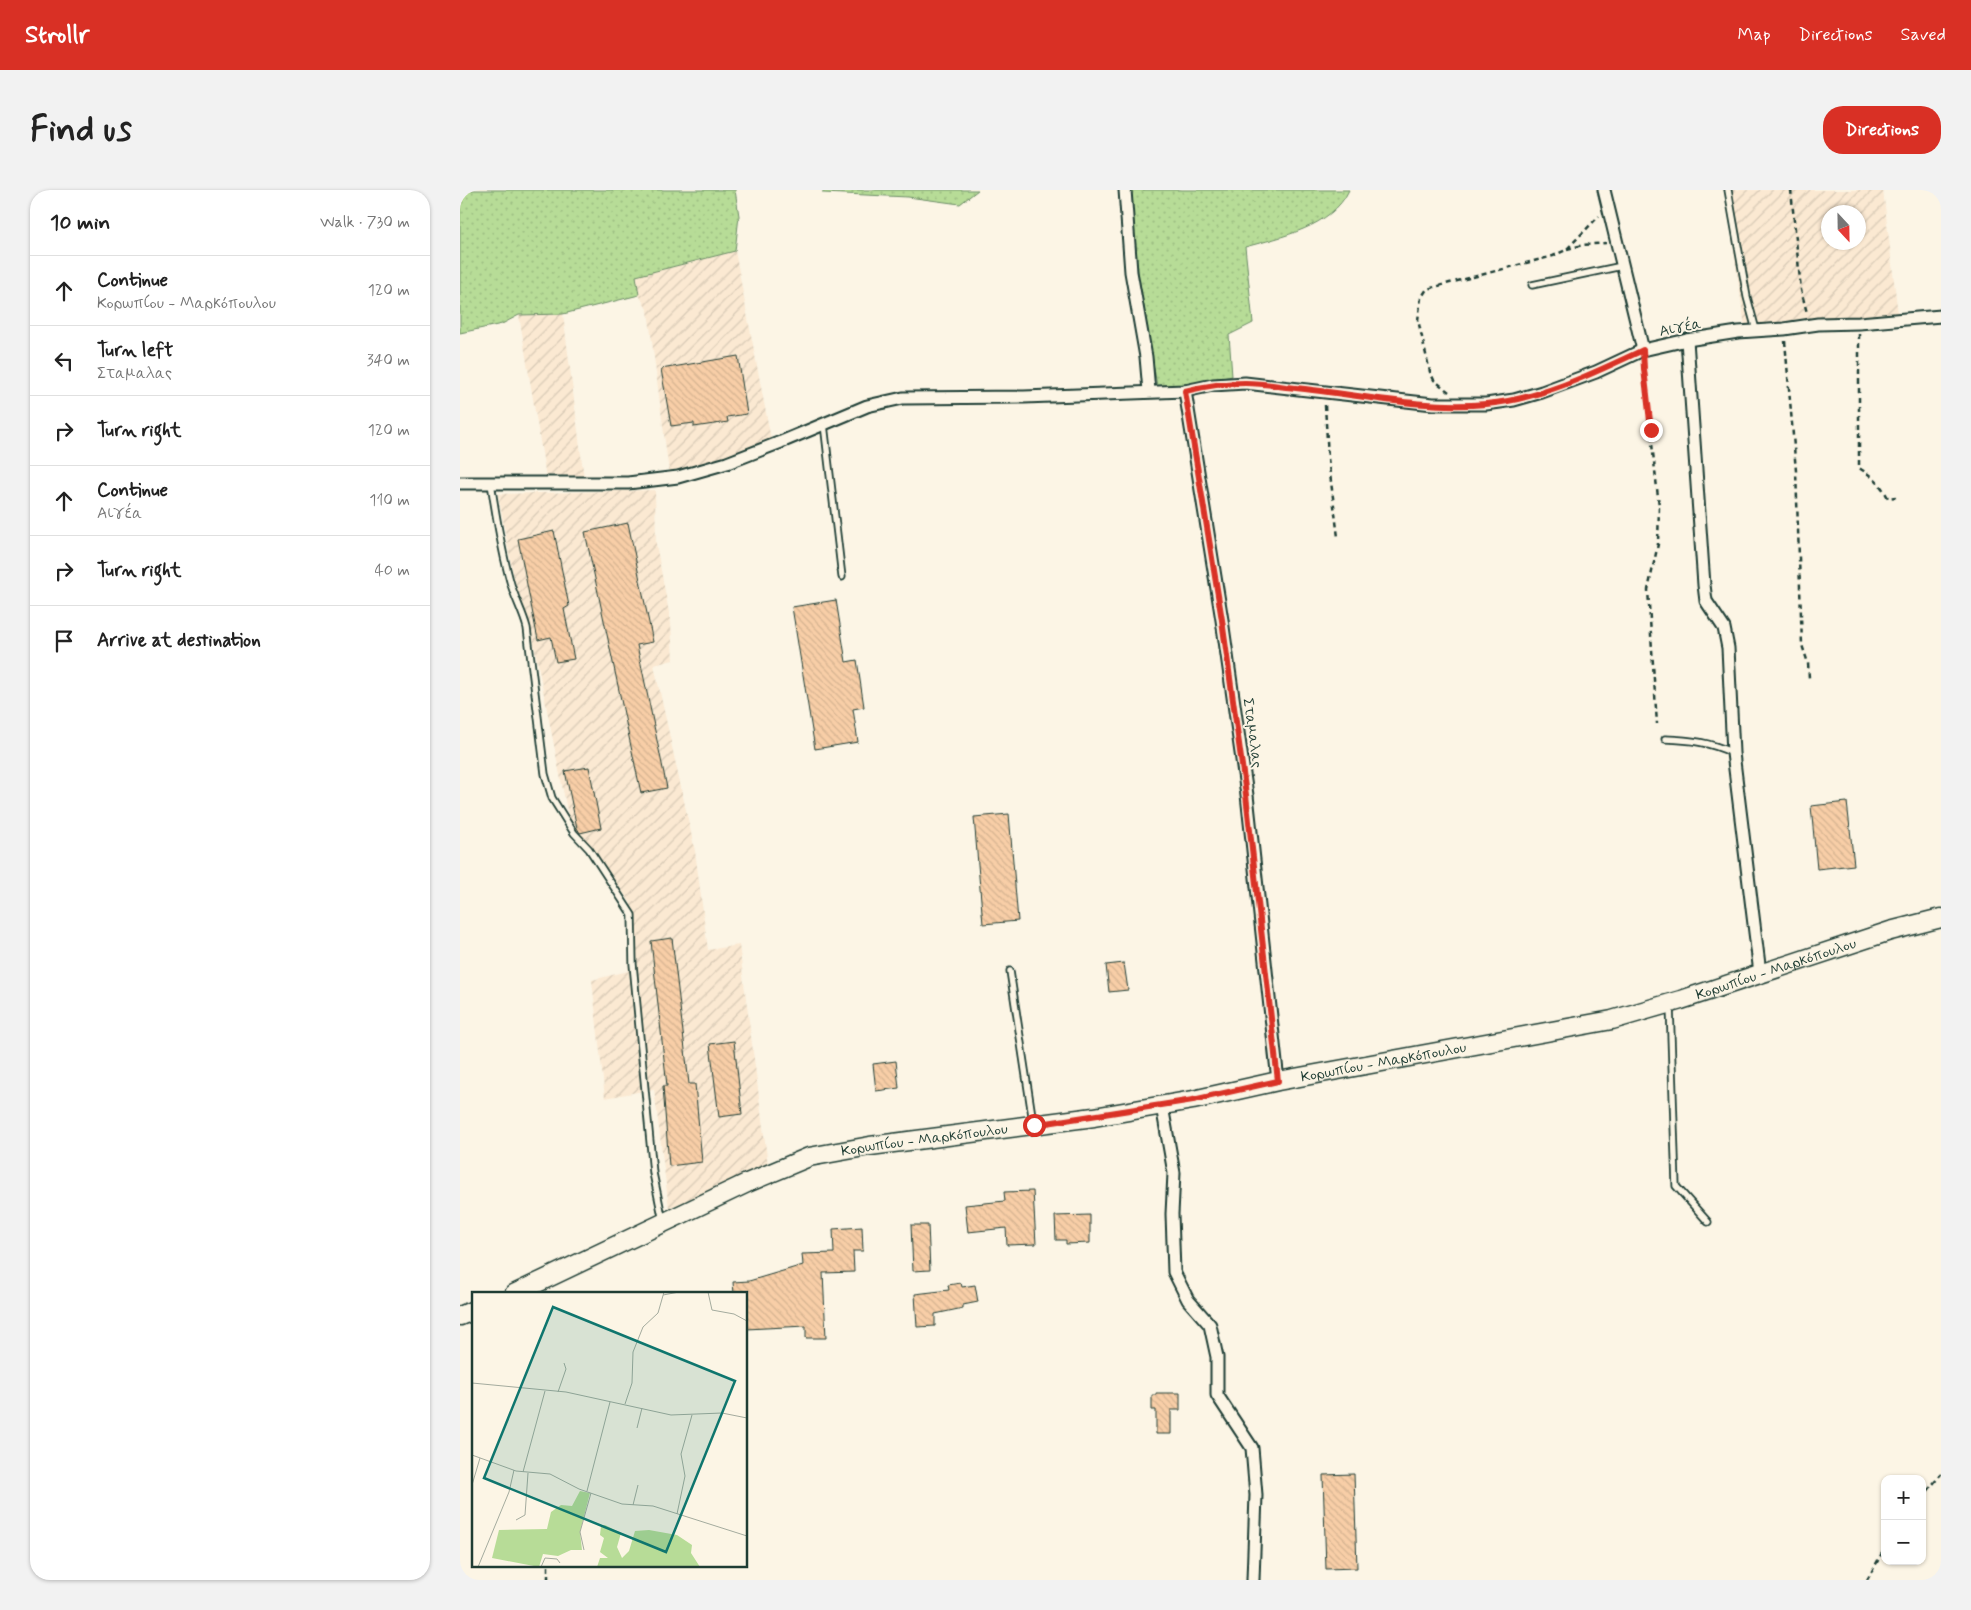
<!DOCTYPE html>
<meta charset="utf-8">
<style>
body{margin:0;font-family:Mynerve,sans-serif;background:#f2f2f2;color:#222}
.controls{position:absolute;right:15px;bottom:15px;display:grid;overflow:hidden;border-radius:10px;box-shadow:0 1px 4px #0004}
.controls button{width:45px;height:45px;display:grid;place-items:center;padding:0;border:0;border-bottom:1px solid #e0e0e0;background:#fff;color:#222;font:25px sans-serif}
.compass{position:absolute;left:1361px;top:15px;width:45px;height:45px;border-radius:50%;background:#fff;box-shadow:0 1px 4px #0004;rotate:158deg}
.stop{position:absolute;width:15px;height:15px;margin:-11px;border:4px solid #d93025;border-radius:50%;background:#fff}
.stop.end{background:#d93025;border-color:#fff;box-shadow:0 1px 5px #0008}
.list{margin:0;padding:0;list-style:none}
h2{display:flex;justify-content:space-between;align-items:center;height:65px;margin:0;padding:0 20px;font-size:21px}
h2 small{font-size:16px;font-weight:400;color:#767676}
.list li{display:grid;grid-template-columns:32px 1fr auto;gap:15px;align-items:center;box-sizing:border-box;height:70px;padding:0 20px;border-top:1px solid #e0e0e0}
.list b{display:block;font-size:19px;white-space:nowrap}
.list p{margin:0;font-size:16px;white-space:nowrap;color:#767676}
.list em{font-size:16px;font-style:normal;color:#767676}
.icon{flex:none;width:28px;height:28px;fill:none;stroke:currentColor;stroke-width:2;stroke-linecap:round;stroke-linejoin:round}
.map{position:relative;flex:none;width:1481px;height:1390px;overflow:hidden;border-radius:20px}
header{display:flex;align-items:center;gap:30px;box-sizing:border-box;height:70px;padding:0 25px;background:#d93025;color:#fff}
header strong{font-size:24px}
nav{display:flex;gap:28px;margin-inline-start:auto;font-size:18px}
.intro{display:flex;align-items:center;justify-content:space-between;box-sizing:border-box;height:120px;padding:0 30px}
h1{margin:0;font-size:35px}
.button{padding:12px 22px;border-radius:20px;background:#d93025;color:#fff;font-size:18px;font-weight:700}
main{display:flex;gap:30px;padding:0 30px}
aside{flex:1;background:#fff;border-radius:20px;box-shadow:0 1px 4px #0004}
.map>svg:first-child{display:block}
</style>
<header>
<strong>Strollr</strong>
<nav><a>Map</a><a>Directions</a><a>Saved</a></nav>
</header>
<div class="intro"><h1>Find us</h1><a class="button">Directions</a></div>
<main>
<aside>
<h2>10 min<small>Walk · 730 m</small></h2>
<ul class="list">
<li><svg class="icon" aria-label="ahead" viewBox="0 0 24 24"><path d="M12 20V5M6 11l6-6 6 6"/></svg><div><b>Continue</b><p>Κορωπίου - Μαρκόπουλου</p></div><em>120 m</em></li>
<li><svg class="icon" aria-label="left" viewBox="0 0 24 24"><path d="M17 20v-9H6M10 6l-5 5 5 5"/></svg><div><b>Turn left</b><p>Σταμαλας</p></div><em>340 m</em></li>
<li><svg class="icon" aria-label="right" viewBox="0 0 24 24"><path d="M7 20v-9h11M14 6l5 5-5 5"/></svg><div><b>Turn right</b></div><em>120 m</em></li>
<li><svg class="icon" aria-label="ahead" viewBox="0 0 24 24"><path d="M12 20V5M6 11l6-6 6 6"/></svg><div><b>Continue</b><p>Αιγέα</p></div><em>110 m</em></li>
<li><svg class="icon" aria-label="right" viewBox="0 0 24 24"><path d="M7 20v-9h11M14 6l5 5-5 5"/></svg><div><b>Turn right</b></div><em>40 m</em></li>
<li><svg class="icon" aria-label="arrive" viewBox="0 0 24 24"><path d="M6 21V4h12l-3 4 3 4H6"/></svg><div><b>Arrive at destination</b></div></li>
</ul>
</aside>
<div class="map">
<svg width="1481" height="1390" viewBox="0 0 1481 1390">
<defs>
<pattern id="industrial-furrows" width="10" height="10" patternUnits="userSpaceOnUse" patternTransform="scale(1.25)"><rect width="10" height="10" fill="#fbe9d2"/><path d="M-1 1l2-2M0 10L10 0M9 11l2-2" fill="none" stroke="#d7c9b5"/></pattern>
<pattern id="grass-dots" width="8" height="8" patternUnits="userSpaceOnUse" patternTransform="scale(1.25)"><rect width="8" height="8" fill="#b7dc97"/><path d="M2 2h.1M6 6h.1" fill="none" stroke="#9dbe83" stroke-width="1.8" stroke-linecap="round"/></pattern>
<pattern id="building-back-hatch" width="6" height="6" patternUnits="userSpaceOnUse" patternTransform="scale(1.25)"><rect width="6" height="6" fill="#f8cea7"/><path d="M-1 5l2 2M0 0l6 6M5-1l2 2" fill="none" stroke="#d4b290"/></pattern>
</defs>
<rect width="100%" height="100%" fill="#fcf5e5"/>
<filter id="ink" filterUnits="userSpaceOnUse"><feTurbulence type="fractalNoise" baseFrequency=".02" numOctaves="2"/><feDisplacementMap in="SourceGraphic" scale="10" xChannelSelector="R" yChannelSelector="G"/><feConvolveMatrix kernelMatrix="1 2 1 2 8 2 1 2 1" color-interpolation-filters="sRGB"/></filter>
<g filter="url(#ink)">
<!-- industrial -->
<g fill="url(#industrial-furrows)" fill-rule="evenodd">
<path d="M1265,0H1423L1438,124L1381,127L1285,137ZM1368,22H1398V52H1368Z"/>
<path d="M275,61L311,249L274,265L209,282L188,121L179,105L176,86Z"/>
<path d="M103,124L124,288L86,287L59,125Z"/>
<path d="M195,300L196,354L211,433L213,470L194,475L235,661L248,760L279,755L308,975L209,1018L194,899L145,908L132,790L168,781L171,713L109,630L72,445L55,394L38,304Z"/>
</g>
<!-- grass -->
<g fill="url(#grass-dots)" stroke="#6b8c66">
<path d="M0,0H275L279,26L275,61L176,86L179,105L103,124L59,125L42,134L0,143Z"/>
<path d="M363,0H518L500,14L448,7L363,3Z"/>
<path d="M671,0H889C872,37 821,47 785,57L793,133L769,145L772,186L729,195L697,196L678,81Z"/>
</g>
<!-- building -->
<g fill="url(#building-back-hatch)" stroke="#1f3d34">
<path d="M278,166L287,224L267,227L268,232L234,237V233L211,236L201,179Z"/>
<path d="M168,333L193,452L177,455L207,598L181,603L125,342Z"/>
<path d="M94,341L109,416L104,419L114,469L96,472L91,447L78,450L58,349Z"/>
<path d="M376,410L386,472L397,470L404,517L393,519L398,552L355,559L332,417Z"/>
<path d="M129,577L141,638L120,643L117,638L105,581Z"/>
<path d="M1387,612L1394,675L1357,679L1351,616Z"/>
<path d="M549,624L558,731L523,734L514,627Z"/>
<path d="M212,748L229,894H235L242,972L209,976L203,896H207L191,751Z"/>
<path d="M664,773L668,800L649,802L646,775Z"/>
<path d="M274,851L282,924L259,927L250,854Z"/>
<path d="M436,871L439,898L416,901L413,874Z"/>
<path d="M573,1001L576,1054L547,1055L546,1038L508,1042L505,1015L545,1011L544,1002Z"/>
<path d="M630,1025V1053L606,1054V1050H596L595,1026Z"/>
<path d="M451,1035H468L470,1080L453,1081Z"/>
<path d="M402,1037L403,1061H393L394,1082L363,1083L366,1148H346V1136L286,1139V1104H274L273,1092L289,1091L343,1075L342,1064L374,1063L373,1039Z"/>
<path d="M501,1093L502,1097L515,1095L518,1112L503,1115V1118L475,1124V1136L457,1137L455,1104L489,1100L488,1095Z"/>
<path d="M696,1203H720V1220H711V1244H696V1220H692V1205H696Z"/>
<path d="M894,1284L897,1378L866,1379L863,1285Z"/>
</g>
<g fill="none" stroke-linecap="round" stroke-linejoin="round">
<!-- lane casing -->
<g stroke="#1f3d34" stroke-width="9">
<g id="lane">
<path d="M1268,0L1287,107L1296,140"/>
<path d="M1072,95L1162,76"/>
<path d="M364,234L382,387"/>
<path d="M31,293C36,326 41,359 50,391C54,407 63,422 67,438L85,584L92,608L114,643L129,659L172,725L173,774L193,983L203,1031"/>
<path d="M1205,549C1231,550 1249,552 1273,563"/>
<path d="M550,781L573,932"/>
<path d="M1210,815L1216,996L1248,1032"/>
</g>
</g>
<!-- street casing -->
<g stroke="#1f3d34" stroke-width="15">
<g id="street">
<path d="M665,0L671,82L686,167L689,201"/>
<path d="M1144,0L1183,160"/>
<path d="M1227,150L1244,395L1246,411L1264,438L1268,458L1273,563L1300,783"/>
<path d="M725,201L762,430L787,605L818,891"/>
<path d="M0,293H168L218,287L267,273L321,252L407,216L443,208L564,207L725,201L753,195L785,193L973,214H1026L1054,210L1082,202L1136,182L1183,160L1227,150L1278,142L1324,139L1358,134L1399,133L1481,126"/>
<path d="M702,916L714,983L712,1024L714,1082L728,1110L750,1135L757,1167V1205L792,1258L796,1305L793,1390"/>
</g>
</g>
<!-- primary casing -->
<g stroke="#1f3d34" stroke-width="21">
<g id="primary">
<path id="s1" d="M54,1104L287,993L349,967L410,956L634,927L733,910L818,891L1152,830L1221,810L1430,741L1481,728"/>
<path d="M0,1126L14,1120"/>
</g>
</g>
<!-- path -->
<g stroke="#1f3d34" stroke-width="2.5" stroke-dasharray="5 4" stroke-linecap="butt">
<path d="M1331,0L1341,100L1347,123"/>
<path d="M1107,59L1123,55L1146,53"/>
<path d="M1399,144V278C1412,286 1421,294 1428,308L1436,307"/>
<path d="M1325,151L1336,281L1342,455L1348,473L1349,488"/>
<path d="M1183,174L1199,316L1198,354L1188,400L1197,534"/>
<path d="M989,202L974,190L970,182L958,130L961,108L967,99L1093,66L1106,60L1139,26"/>
<path d="M865,215L868,268L878,347"/>
<path d="M1462,1308L1481,1284"/>
<path d="M88,1376V1390"/>
<path d="M1407,1390L1425,1358"/>
</g>
<!-- lane -->
<use href="#lane" stroke="#fcf5e5" stroke-width="5.5"/>
<!-- street -->
<use href="#street" stroke="#fcf5e5" stroke-width="11"/>
<!-- primary -->
<use href="#primary" stroke="#fcf5e5" stroke-width="18"/>
</g>
</g>
<g fill="none" stroke-linecap="round" stroke-linejoin="round" filter="url(#ink)">
<!-- route -->
<path stroke="#d93025" stroke-width="6" d="M574,935L733,910L818,891L786,605L762,430L725,201C745,196 764,193 785,193C798,193 813,195 826,197C892,203 960,220 1026,214C1081,209 1134,183 1183,160L1184,179L1191,240"/>
</g>
<g text-anchor="middle" stroke-width="4" stroke-linejoin="round" paint-order="stroke">
<!-- street labels -->
<g font-size="15" fill="#1f3d34" stroke="#fcf5e5">
<text transform="translate(1220 137) rotate(-11)" y="5">Αιγέα</text>
<text transform="translate(793 543) rotate(82)" y="5">Σταμαλας</text>
<text dy="5" stroke="none"><textPath href="#s1" startOffset="1312">Κορωπίου - Μαρκόπουλου</textPath></text>
<text dy="5" stroke="none"><textPath href="#s1" startOffset="908">Κορωπίου - Μαρκόπουλου</textPath></text>
<text dy="5" stroke="none"><textPath href="#s1" startOffset="442">Κορωπίου - Μαρκόπουλου</textPath></text>
</g>
</g>
<!-- overview -->
<g transform="translate(12 1102)">
<rect width="275" height="275" fill="#fcf5e5"/>
<path d="M108,199L118,201L108,240L110,258H99L86,264L71,262L67,275L20,266L27,238L75,237L79,220L89,213L100,214ZM133,233L149,241L145,255L150,266L157,259L163,239L177,238L205,243L220,253L219,261L228,275H125L128,266H136L128,260L132,246L128,243L129,234Z" fill="#b7dc97"/>
<path fill="none" stroke="#a4ab9e" stroke-width="1" d="M236,0L240,18L262,22L275,29M191,3L207,0M0,91L94,100L199,123L250,121L275,126M86,100L94,77L92,71M153,112L160,91L161,60L171,35L186,21L192,0M165,136L170,116M0,163L44,179L78,182L107,197L150,212L181,214L275,244M51,180L73,99M0,193L8,166M115,199L138,110M161,213L166,193M205,222L213,184L209,162L220,123M44,228L53,223L56,181M112,258L108,240L119,201M6,275L37,200L42,178M69,275L73,266L85,267L88,271"/>
<path fill="#0f766e" fill-opacity="0.15" stroke="#0f766e" stroke-width="2.5" d="M81,15L263,89L194,260L12,186Z"/>
<rect width="275" height="275" fill="none" stroke="#1f3d34" stroke-width="2.5"/>
</g>
</svg>
<div class="controls">
<button>+</button>
<button>−</button>
</div>
<svg class="compass" viewBox="-18 -18 36 36"><path d="M0-13l5 13h-10z" fill="#e53935"/><path d="M0 13l5-13h-10z" fill="#767676"/></svg>
<div class="stop" style="left:574px;top:935px"></div>
<div class="stop end" style="left:1191px;top:240px"></div>
</div>
</main>
